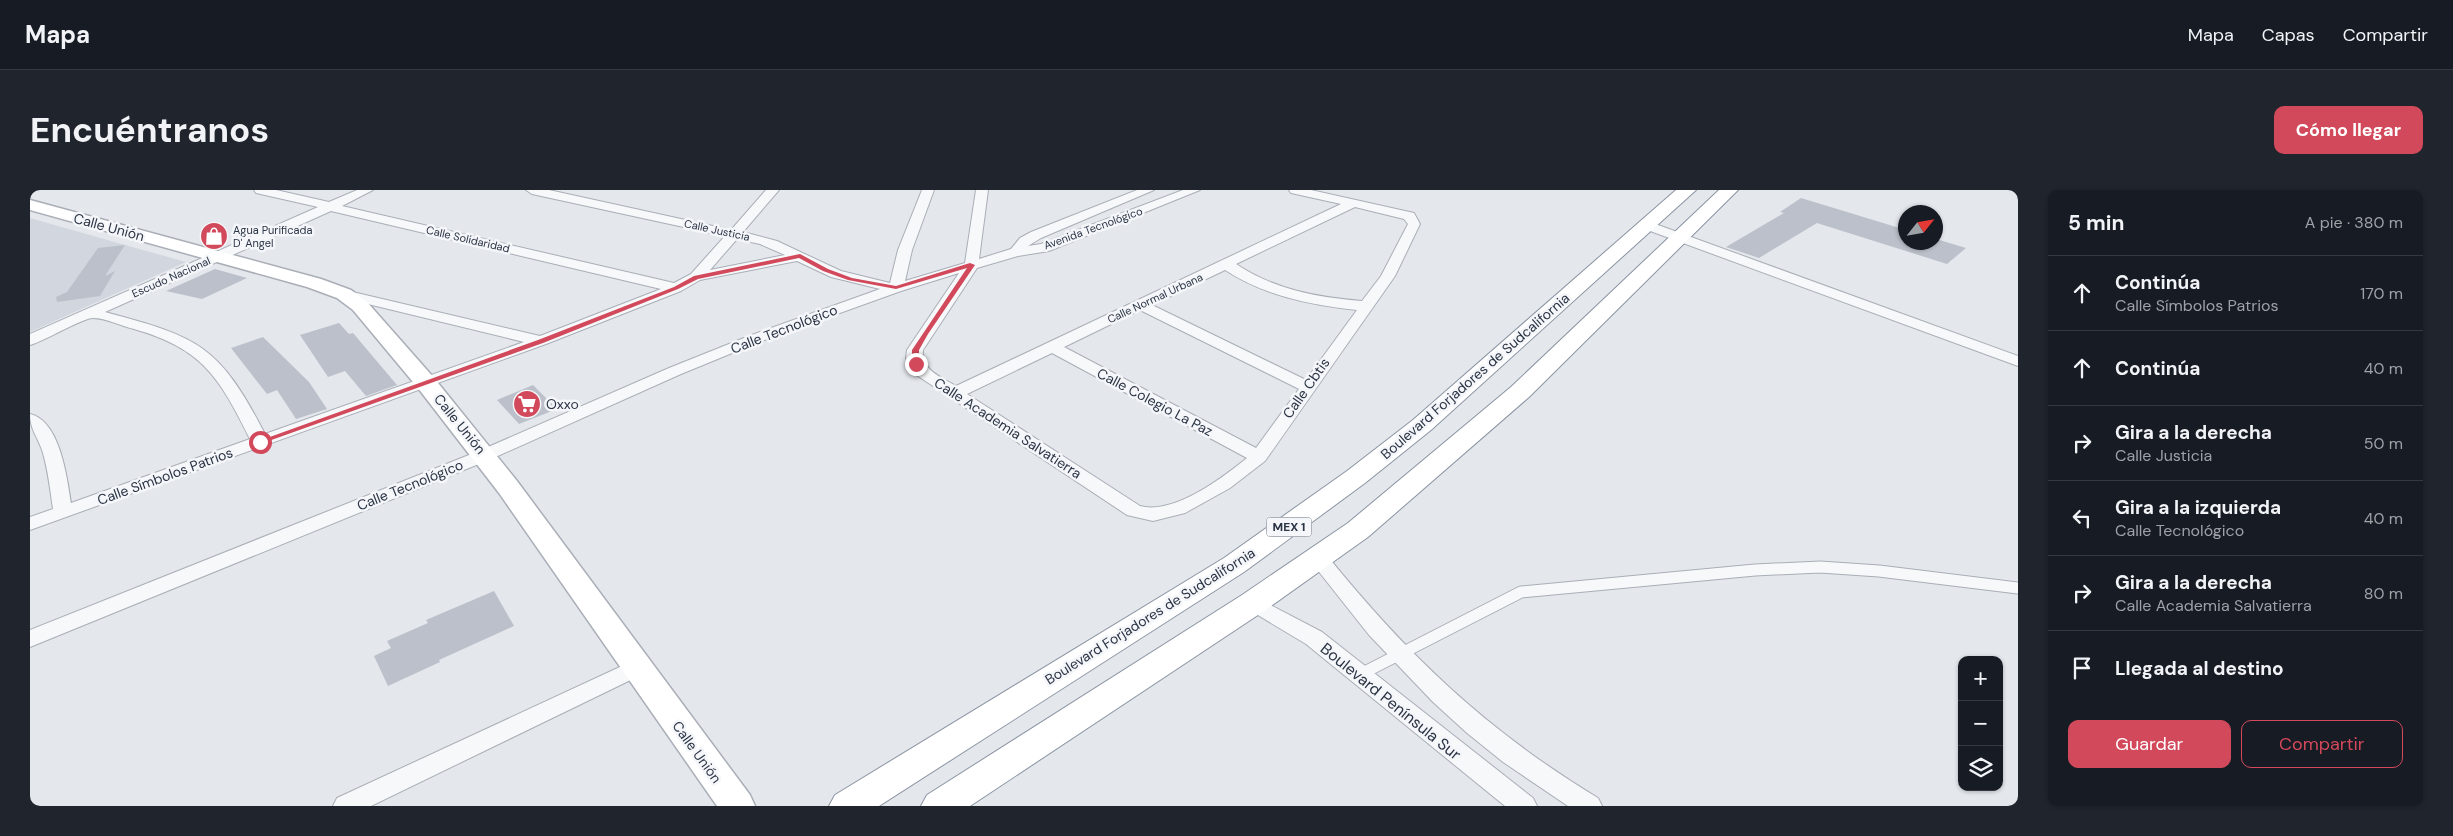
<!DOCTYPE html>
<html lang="es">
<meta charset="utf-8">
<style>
body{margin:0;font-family:"DM Sans",sans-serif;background:#20242c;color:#f1f3f6}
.controls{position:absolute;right:15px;bottom:15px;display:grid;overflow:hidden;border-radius:10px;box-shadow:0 1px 4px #0004}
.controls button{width:45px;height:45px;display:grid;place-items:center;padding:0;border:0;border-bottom:1px solid #363941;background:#171b24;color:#f1f3f6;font:25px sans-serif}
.compass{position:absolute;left:1868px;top:15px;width:45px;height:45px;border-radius:50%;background:#171b24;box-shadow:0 1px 4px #0004;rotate:59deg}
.stop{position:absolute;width:15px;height:15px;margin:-11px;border:4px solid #d1495b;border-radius:50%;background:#fff}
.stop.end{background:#d1495b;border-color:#fff;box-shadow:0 1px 5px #0008}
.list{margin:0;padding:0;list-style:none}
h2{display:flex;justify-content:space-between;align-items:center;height:65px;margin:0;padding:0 20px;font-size:21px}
h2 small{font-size:16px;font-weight:400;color:#9ea1a6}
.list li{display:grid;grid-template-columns:32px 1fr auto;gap:15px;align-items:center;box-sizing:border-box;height:75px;padding:0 20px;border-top:1px solid #363941}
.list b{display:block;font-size:19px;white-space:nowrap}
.list p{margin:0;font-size:16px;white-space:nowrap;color:#9ea1a6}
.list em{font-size:16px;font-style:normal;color:#9ea1a6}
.actions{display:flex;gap:10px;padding:15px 20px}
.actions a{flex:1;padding:11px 0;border:1px solid #d1495b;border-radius:10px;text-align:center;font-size:18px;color:#d1495b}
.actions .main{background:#d1495b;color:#fff}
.icon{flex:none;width:28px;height:28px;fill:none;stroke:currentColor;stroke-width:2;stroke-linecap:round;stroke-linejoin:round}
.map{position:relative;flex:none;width:1988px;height:616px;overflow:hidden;border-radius:10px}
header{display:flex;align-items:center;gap:30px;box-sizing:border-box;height:70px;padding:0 25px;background:#171b24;border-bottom:1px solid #363941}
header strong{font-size:24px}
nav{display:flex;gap:28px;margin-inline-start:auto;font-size:18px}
.intro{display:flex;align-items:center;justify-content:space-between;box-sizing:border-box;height:120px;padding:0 30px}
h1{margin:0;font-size:35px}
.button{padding:12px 22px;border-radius:10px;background:#d1495b;color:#fff;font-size:18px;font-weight:700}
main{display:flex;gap:30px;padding:0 30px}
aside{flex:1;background:#171b24;border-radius:10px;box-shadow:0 1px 4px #0004}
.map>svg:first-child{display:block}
</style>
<header>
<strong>Mapa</strong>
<nav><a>Mapa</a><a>Capas</a><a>Compartir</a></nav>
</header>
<div class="intro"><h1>Encuéntranos</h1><a class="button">Cómo llegar</a></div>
<main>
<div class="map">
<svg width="1988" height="616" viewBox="0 0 1988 616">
<rect width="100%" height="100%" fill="#e4e7ec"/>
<!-- built -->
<path fill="#d2d6de" d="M0,28L95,55L156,72L0,142Z"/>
<!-- building -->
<g fill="#bbc0ca">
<path d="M1771,8L1876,40V52H1906V49L1936,58L1917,74L1787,33L1729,68L1696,57L1754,23L1750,22Z"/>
<path d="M95,55L75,86L85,81L70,106L27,112L26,107L37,102L68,58Z"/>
<path d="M185,79L217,88L172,109L136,101Z"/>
<path d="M309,133L319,144L323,143L367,195L336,206L315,181L298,187L270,145Z"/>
<path d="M233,147L279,192L297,219L266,229L247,200L237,204L201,158Z"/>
<path d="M503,195L527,219L489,234L467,210Z"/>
<path d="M464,401L484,436L409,470L410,472L358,496L344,466L361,458L357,451L398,433L396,430Z"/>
</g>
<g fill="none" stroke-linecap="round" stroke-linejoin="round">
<!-- lane casing -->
<g stroke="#a9aeb7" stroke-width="13">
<path id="lane" d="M1331,484L1491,402L1725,380L1790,377L1849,381L1988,398"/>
</g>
<!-- street casing -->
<g stroke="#a9aeb7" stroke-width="2">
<g id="street">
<path d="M224,0H246L299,12L327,0H343L312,16L644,93L661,84L695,46L502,4L496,0H519L701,40L736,0H749L713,42L747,51L811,81L860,93L868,60L892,0H904L882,60L875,91L935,73L946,0H958L949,69L981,59L990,48L1001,42L1107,0H1124L1011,48L998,56L1011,54L1153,0H1170L1019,61L988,66L947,78L893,160C891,180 911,187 926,196L1311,14L1261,3L1259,0H1281L1384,23L1390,34L1365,86L1235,271L1200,298L1155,323L1123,331L1097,325L885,184L876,168L877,160L929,83L871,101L729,152L651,184L461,269L0,457V440L449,261L639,178L719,146L850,99L801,87L767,71L670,90L651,101L516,154L0,340V327L23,319C20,299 18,279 12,260C7,246 0,239 0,224C30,231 37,287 41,313L220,249C189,187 173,159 104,139C91,136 76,128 63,128C52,128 15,151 0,155V144L288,17L226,3ZM1325,17L1374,29L1378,34L1351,86L1332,111C1287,107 1245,100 1206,74ZM301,21L631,99L510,146L314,100L309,101L307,104L309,107L494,152L235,244C189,155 169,147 75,122ZM707,49L730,54L755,65L680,80ZM1195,80C1235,106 1280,115 1327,120L1276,190L1122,115ZM1110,120L1269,199L1226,258L1034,157ZM1022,163L1217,268C1192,288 1144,325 1110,316L937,204Z"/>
<path d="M1617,31L1988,166V176L1612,38L1611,35Z"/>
<path d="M1288,361L1295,363C1376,464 1457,541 1568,608L1572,616H1538L1473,572L1437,543L1403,512L1339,445L1278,368L1281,363Z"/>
<path d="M1223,406L1292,442L1503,608L1507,616H1475L1276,454L1216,418L1213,413L1216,408Z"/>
<path d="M605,470L613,472L616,478L613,484L341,616H303L307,608Z"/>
</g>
</g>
<!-- secondary casing -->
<g stroke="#a9aeb7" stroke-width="3">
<path id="secondary" d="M0,10L291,89L321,100L337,112L404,188L487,291L720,605L725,616H687L469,303L388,198L323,120L307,108L277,97L0,20Z"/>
</g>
<!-- highway casing -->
<g stroke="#8b94a3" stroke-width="2">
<g id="highway">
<path d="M1646,0H1666L1401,240L1335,293L1214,382L849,616H799L805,605L1194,368L1317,281L1383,230Z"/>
<path d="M1689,0H1708L1499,207L1338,347L1234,421L940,616H891L897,605L1212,405L1318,333L1481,197Z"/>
</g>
</g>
<!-- lane -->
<use href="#lane" stroke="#f7f8fa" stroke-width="11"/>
<!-- street -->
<use href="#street" fill="#f7f8fa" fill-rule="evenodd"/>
<!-- secondary -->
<use href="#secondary" fill="#fff" fill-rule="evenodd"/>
<!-- highway -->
<use href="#highway" fill="#fff" fill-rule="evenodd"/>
</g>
<!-- route -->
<path fill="#d1495b" d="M770,64L798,79L822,88L866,96L940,73L945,75L898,144L889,160V174L886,176L882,174V160L937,78L866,99L818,90L793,81L769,68L668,89L648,99L513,153L233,253L226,252L508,150L644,97L664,86Z"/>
<!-- icons -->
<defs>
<g id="shop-disc" transform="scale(1.4375)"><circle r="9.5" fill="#d1495b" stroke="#f4f6f9"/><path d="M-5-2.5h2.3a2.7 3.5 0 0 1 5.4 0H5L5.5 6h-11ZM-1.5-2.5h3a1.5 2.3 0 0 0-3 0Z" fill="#fff"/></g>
<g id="supermarket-disc" transform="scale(1.4375)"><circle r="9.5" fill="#d1495b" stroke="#f4f6f9"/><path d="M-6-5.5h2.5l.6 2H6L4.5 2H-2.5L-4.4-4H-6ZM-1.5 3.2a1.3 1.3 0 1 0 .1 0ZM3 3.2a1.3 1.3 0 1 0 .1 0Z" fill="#fff"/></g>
</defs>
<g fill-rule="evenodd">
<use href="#shop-disc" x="184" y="46"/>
<use href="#supermarket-disc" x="497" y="214"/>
</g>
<g text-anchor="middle" stroke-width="5" stroke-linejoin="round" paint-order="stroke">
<!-- far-street labels -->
<g font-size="11" fill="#2b3445" stroke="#f4f6f9">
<text transform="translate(1063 38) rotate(-20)" y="4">Avenida Tecnológico</text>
<text transform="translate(687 40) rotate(12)" y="4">Calle Justicia</text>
<text transform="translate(438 49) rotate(13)" y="4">Calle Solidaridad</text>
<text transform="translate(141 87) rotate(-24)" y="4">Escudo Nacional</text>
<text transform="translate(1125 108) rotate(-25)" y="4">Calle Normal Urbana</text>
</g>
<!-- far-poi labels -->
<g font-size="11" fill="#2b3445" stroke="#f4f6f9" text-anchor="start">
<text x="203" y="44">Agua Purificada<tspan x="203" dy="13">D' Angel</tspan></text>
</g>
<!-- shield labels -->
<rect fill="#f4f6f9" stroke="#676e7b" stroke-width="1" x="1236.5" y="327.5" width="45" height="19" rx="4"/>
<g font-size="12" font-weight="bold" fill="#2b3445">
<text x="1259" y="341">MEX 1</text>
</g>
<!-- street labels -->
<g font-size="14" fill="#2b3445" stroke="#f4f6f9">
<text transform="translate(79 37) rotate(15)" y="5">Calle Unión</text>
<text transform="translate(754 139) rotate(-21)" y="5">Calle Tecnológico</text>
<text transform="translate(1445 186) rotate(-41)" y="5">Boulevard Forjadores de Sudcalifornia</text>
<text transform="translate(1276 198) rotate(-55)" y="5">Calle Cbtis</text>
<text transform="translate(1125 212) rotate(28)" y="5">Calle Colegio La Paz</text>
<text transform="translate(430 234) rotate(51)" y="5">Calle Unión</text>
<text transform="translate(978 238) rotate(33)" y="5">Calle Academia Salvatierra</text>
<text transform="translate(135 286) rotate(-20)" y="5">Calle Símbolos Patrios</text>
<text transform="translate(380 295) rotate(-22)" y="5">Calle Tecnológico</text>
<text transform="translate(1120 426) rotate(-32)" y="5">Boulevard Forjadores de Sudcalifornia</text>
<text transform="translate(667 562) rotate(54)" y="5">Calle Unión</text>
</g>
<!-- poi labels -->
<g font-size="14" fill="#2b3445" stroke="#f4f6f9" text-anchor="start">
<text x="516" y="219">Oxxo</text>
</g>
<!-- near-street labels -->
<g font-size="16" fill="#2b3445" stroke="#f4f6f9">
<text transform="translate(1361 511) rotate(39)" y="6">Boulevard Península Sur</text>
</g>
</g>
</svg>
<div class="controls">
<button>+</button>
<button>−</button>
<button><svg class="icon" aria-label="layers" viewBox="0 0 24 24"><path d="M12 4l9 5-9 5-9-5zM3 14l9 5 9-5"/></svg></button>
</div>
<svg class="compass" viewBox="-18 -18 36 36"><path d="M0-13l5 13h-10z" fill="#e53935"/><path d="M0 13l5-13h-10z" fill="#9ea1a6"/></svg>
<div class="stop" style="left:230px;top:252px"></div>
<div class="stop end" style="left:886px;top:174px"></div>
</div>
<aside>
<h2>5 min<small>A pie · 380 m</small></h2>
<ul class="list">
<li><svg class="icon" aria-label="ahead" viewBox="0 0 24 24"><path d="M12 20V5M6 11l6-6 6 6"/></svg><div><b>Continúa</b><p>Calle Símbolos Patrios</p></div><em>170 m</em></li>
<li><svg class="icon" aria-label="ahead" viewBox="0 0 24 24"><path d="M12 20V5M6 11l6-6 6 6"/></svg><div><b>Continúa</b></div><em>40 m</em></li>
<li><svg class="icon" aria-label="right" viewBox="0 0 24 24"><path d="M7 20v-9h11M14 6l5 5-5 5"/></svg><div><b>Gira a la derecha</b><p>Calle Justicia</p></div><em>50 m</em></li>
<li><svg class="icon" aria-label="left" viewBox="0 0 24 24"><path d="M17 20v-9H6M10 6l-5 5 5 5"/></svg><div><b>Gira a la izquierda</b><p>Calle Tecnológico</p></div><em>40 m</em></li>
<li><svg class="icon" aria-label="right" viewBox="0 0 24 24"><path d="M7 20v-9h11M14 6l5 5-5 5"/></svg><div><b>Gira a la derecha</b><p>Calle Academia Salvatierra</p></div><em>80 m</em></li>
<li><svg class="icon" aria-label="arrive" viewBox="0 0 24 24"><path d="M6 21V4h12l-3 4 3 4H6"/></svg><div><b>Llegada al destino</b></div></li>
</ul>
<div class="actions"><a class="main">Guardar</a><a>Compartir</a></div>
</aside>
</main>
